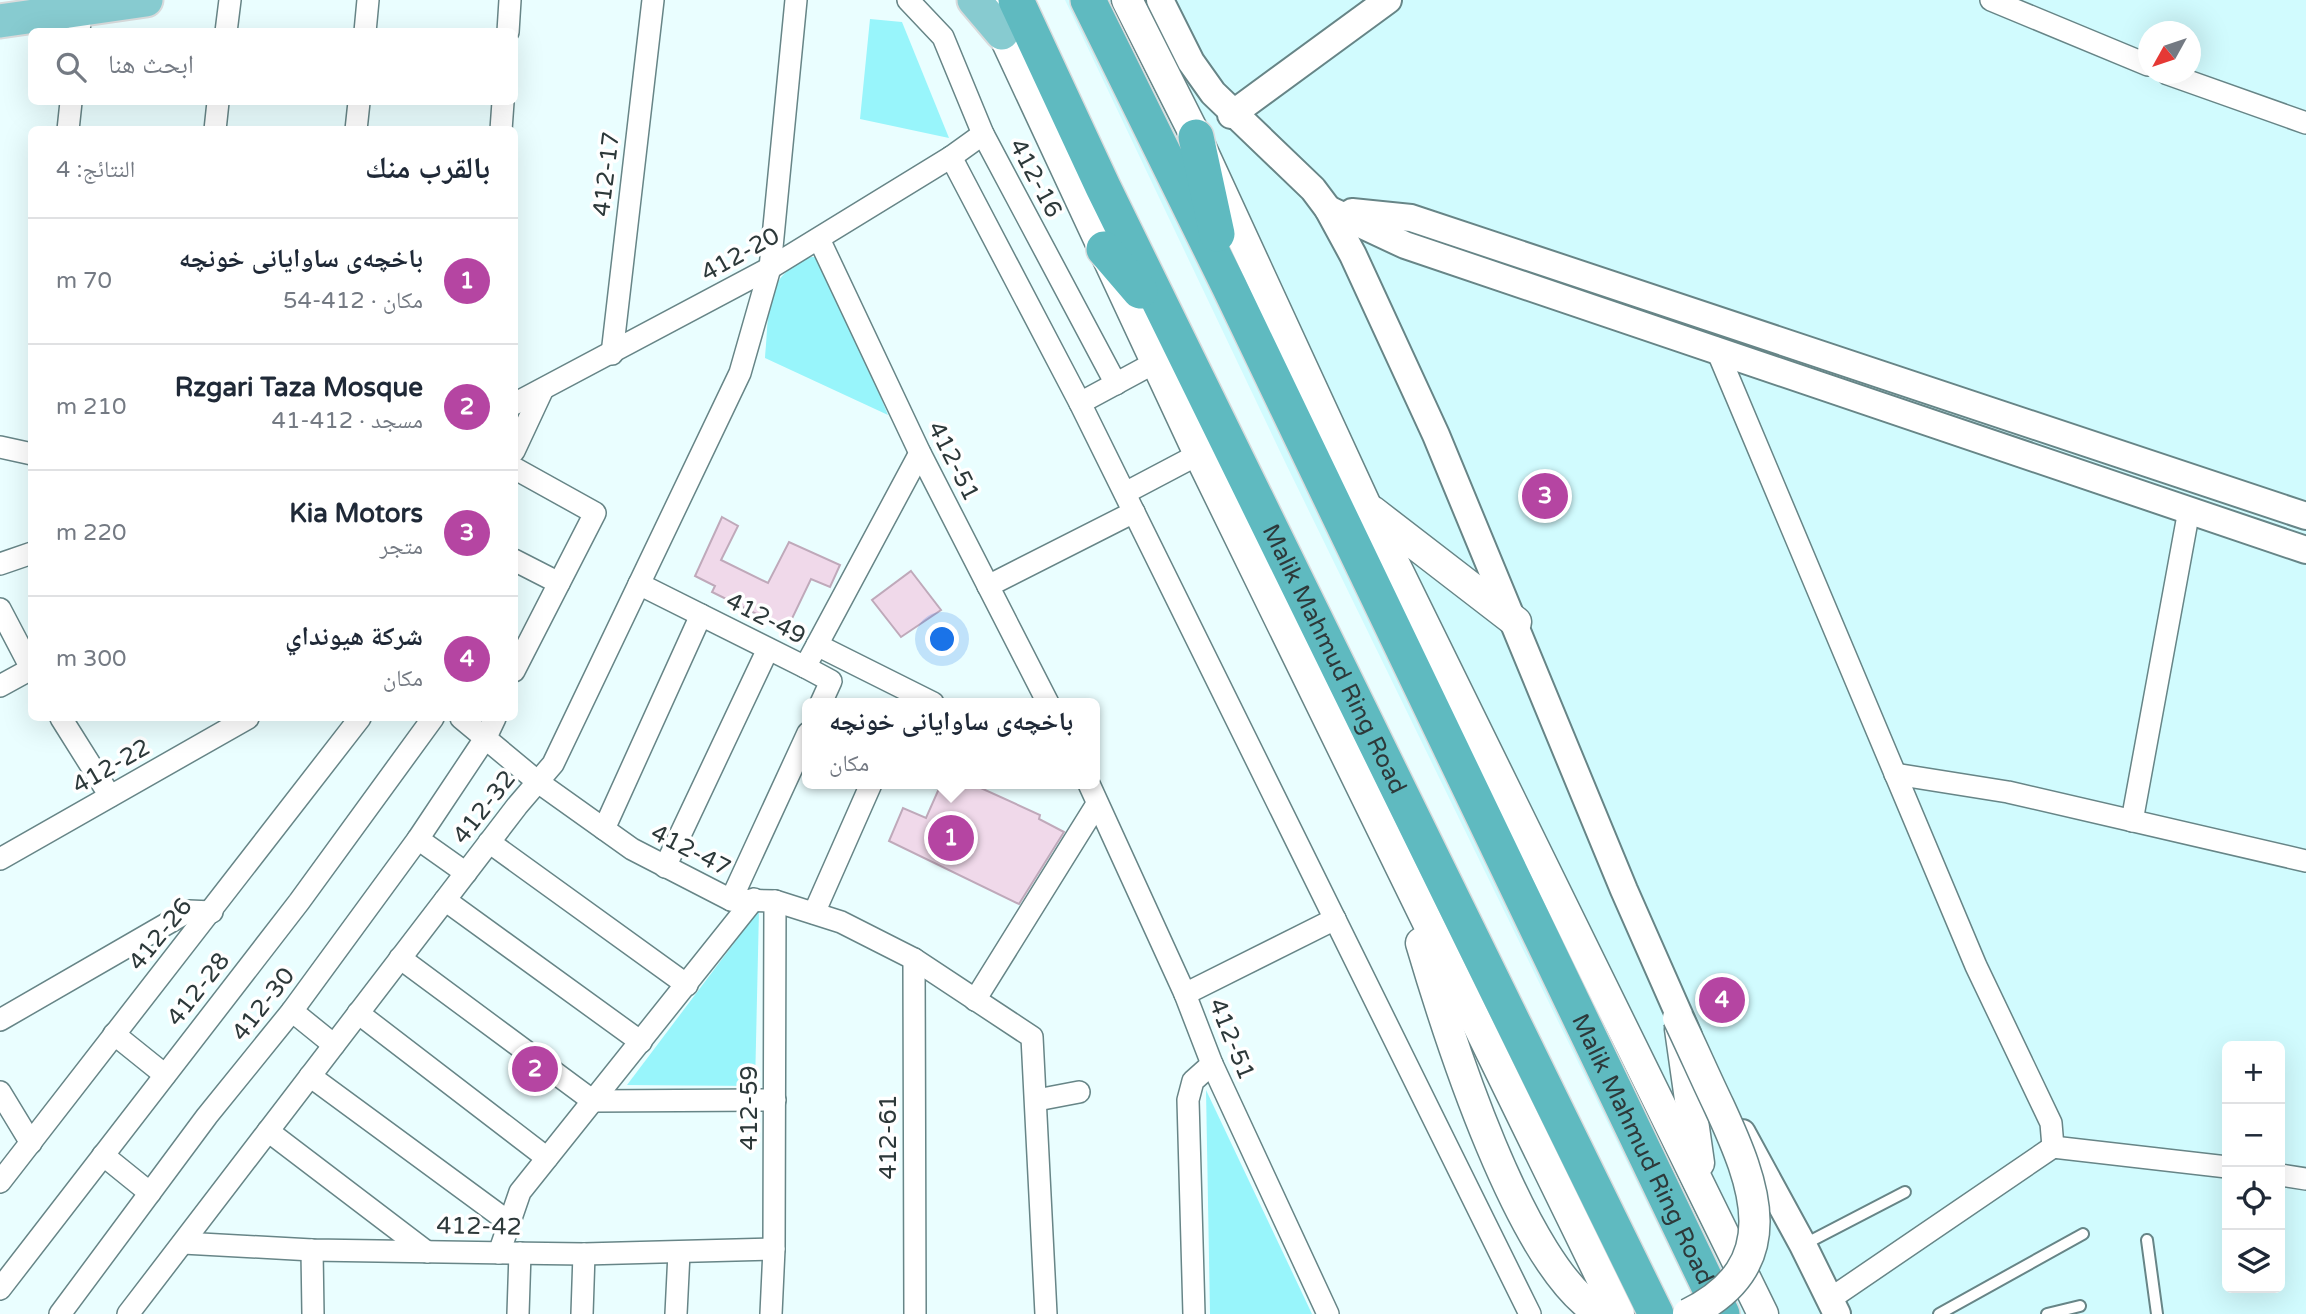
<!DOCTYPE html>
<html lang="ar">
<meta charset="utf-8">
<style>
body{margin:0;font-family:"Varela Round","Noto Naskh Arabic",sans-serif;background:#f2f2f3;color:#1f2937;direction:rtl}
.controls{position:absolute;right:21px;bottom:21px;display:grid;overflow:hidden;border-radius:10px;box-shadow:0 7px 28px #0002}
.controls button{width:63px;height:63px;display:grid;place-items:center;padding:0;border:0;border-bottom:2px solid #e0e1e3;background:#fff;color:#1f2937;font:35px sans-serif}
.compass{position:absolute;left:2138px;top:21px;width:63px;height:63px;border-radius:50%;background:#fff;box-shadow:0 7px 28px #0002;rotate:230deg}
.you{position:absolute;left:943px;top:640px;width:24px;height:24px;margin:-18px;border:5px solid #fff;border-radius:50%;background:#1a73e8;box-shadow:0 0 0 10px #1a73e833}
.badge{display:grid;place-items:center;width:46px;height:46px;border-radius:50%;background:#b545a2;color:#fff;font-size:23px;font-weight:700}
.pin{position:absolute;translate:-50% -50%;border:4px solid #fff;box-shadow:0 2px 7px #0006}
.popup{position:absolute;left:802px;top:698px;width:298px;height:91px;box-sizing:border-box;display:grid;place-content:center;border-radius:10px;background:#fff;filter:drop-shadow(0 2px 5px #0005);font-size:23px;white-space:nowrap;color:#747a83}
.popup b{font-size:26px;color:#1f2937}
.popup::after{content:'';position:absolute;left:50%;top:100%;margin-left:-14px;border:14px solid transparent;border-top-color:#fff}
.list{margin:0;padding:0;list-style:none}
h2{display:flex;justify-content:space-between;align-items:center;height:91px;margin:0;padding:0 28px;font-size:30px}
h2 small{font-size:23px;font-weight:400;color:#747a83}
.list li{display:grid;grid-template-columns:46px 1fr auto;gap:21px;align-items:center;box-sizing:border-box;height:126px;padding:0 28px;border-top:2px solid #e0e1e3}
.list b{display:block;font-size:26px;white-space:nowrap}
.list p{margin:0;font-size:23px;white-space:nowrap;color:#747a83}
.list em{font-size:23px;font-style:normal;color:#747a83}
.icon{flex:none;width:38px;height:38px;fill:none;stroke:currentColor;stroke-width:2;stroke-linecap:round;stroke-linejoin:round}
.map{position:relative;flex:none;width:2306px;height:1314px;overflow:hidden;direction:ltr}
.search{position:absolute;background:#fff;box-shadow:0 7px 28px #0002;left:28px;top:28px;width:490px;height:77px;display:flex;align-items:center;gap:18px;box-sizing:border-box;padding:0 24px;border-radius:10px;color:#747a83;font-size:26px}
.panel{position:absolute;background:#fff;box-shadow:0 7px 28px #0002;left:28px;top:126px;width:490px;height:595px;border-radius:10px;direction:rtl}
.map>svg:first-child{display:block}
</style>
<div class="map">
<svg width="2306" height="1314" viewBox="0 0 2306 1314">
<rect width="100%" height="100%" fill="#eafeff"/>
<!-- built -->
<path fill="#d1fbfe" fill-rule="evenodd" d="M1065,0H2306V1314H1701L1286,464ZM2148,32H2190V74H2148ZM2227,1046H2280V1288H2227Z"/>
<!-- green -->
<g fill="#98f5fb">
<path d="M870,19L902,22L949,138L860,119Z"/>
<path d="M811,257H817L826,264L888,415L765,358C770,314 762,275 811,257Z"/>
<path d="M759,910L755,1086L627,1085Z"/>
<path d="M1206,1090L1312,1314H1210Z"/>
</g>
<!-- building -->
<g fill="#f0d9ea" stroke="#bfa9ba" stroke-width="2">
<path d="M722,517L738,526L721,560L768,583L789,542L840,565L830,587L811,579L787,629L712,592L715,586L695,576Z"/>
<path d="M911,571L941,610L901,637L872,600Z"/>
<path d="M941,784H972L1040,815L1039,819L1064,832L1019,904L889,841L903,808L926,818Z"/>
</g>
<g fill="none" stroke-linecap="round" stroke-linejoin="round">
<!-- service casing -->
<g stroke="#678587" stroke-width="14">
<g id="service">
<path d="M2147,1240L2157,1314"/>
<path d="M1803,1245L1905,1192"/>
<path d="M1939,1314L2083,1234"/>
<path d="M2047,1314L2080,1306"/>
</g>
</g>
<!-- minor casing -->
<g stroke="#678587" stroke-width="24">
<g id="minor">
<path d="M908,0L943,37L983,134L1116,384"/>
<path d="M1991,0L2148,65"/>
<path d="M79,32L81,10"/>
<path d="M226,32L230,0"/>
<path d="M365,32L368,0"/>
<path d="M508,32L510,0"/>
<path d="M2168,74L2306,123"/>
<path d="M68,130L71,102"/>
<path d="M215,130L218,102"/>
<path d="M356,130L359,102"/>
<path d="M501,130L503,102"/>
<path d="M951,157L1080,403L1530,1314"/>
<path d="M819,239L920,453L1048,703"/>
<path d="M1716,348L1976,966L2051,1123L2053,1147"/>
<path d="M612,354L653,0"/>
<path d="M1080,403L1156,362"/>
<path d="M514,404L770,268L951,157L983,134"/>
<path d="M0,447L32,454"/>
<path d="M514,451L542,391"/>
<path d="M514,468L595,513L514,671"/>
<path d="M1125,493L1199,454"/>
<path d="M514,560L559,583"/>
<path d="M0,564L32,553"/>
<path d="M639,584L805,667L817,645L933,703"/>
<path d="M988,586L1134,512"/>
<path d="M0,609L32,670"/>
<path d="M817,645L920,453"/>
<path d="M805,667L831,681L821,703"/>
<path d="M0,686L31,669"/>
<path d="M61,718L110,796"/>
<path d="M461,718L538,782L632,849L731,900L775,901L841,922L914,959L1032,1037L1046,1314"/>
<path d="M1895,774L2008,792L2306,861"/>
<path d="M1089,784L1185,994L1212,1064L1328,1314"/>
<path d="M2132,821L2189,510"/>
<path d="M604,829L701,615"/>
<path d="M418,839L466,873"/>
<path d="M489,842L687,985"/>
<path d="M0,859L248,718"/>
<path d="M665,867L768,649"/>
<path d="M445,900L641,1042"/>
<path d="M731,900L808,733"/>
<path d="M814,913L871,784"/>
<path d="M400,958L593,1101L775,1100"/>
<path d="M914,959L915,1314"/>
<path d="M1185,994L1335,919"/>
<path d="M975,1000L1097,804"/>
<path d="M292,1011L334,1045"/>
<path d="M358,1013L547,1158"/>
<path d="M0,1020L189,911L212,912"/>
<path d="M114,1034L165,1075"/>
<path d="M310,1076L510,1223"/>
<path d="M0,1092L31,1143"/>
<path d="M1037,1100L1079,1092"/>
<path d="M268,1131L427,1252"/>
<path d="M103,1155L150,1193"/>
<path d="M2280,1175L2306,1179"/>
<path d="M0,1182L360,718"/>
<path d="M183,1243L312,1250L584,1254L774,1249"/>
<path d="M312,1250L313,1314"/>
<path d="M499,1253L520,1192L754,899"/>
<path d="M0,1289L299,902L433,718"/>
<path d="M1830,1299L2053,1147L2227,1167"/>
<path d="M60,1314L207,1116L292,1011L418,839L486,737L495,718"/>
<path d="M128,1314L517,806L553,764L740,373L770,268L796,0"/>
<path d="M518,1314L520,1253"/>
<path d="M582,1314L584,1254"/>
<path d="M676,1314L679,1253"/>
<path d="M771,1314L774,1249L775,901"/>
<path d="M1194,1314L1188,1100L1193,1081L1212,1064"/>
</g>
</g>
<!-- tertiary casing -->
<g stroke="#678587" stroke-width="30">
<g id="tertiary">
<path d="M1160,0L1191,62L1213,93L1313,189L1328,209L1353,255L1436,435L1624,890L1688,1035"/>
<path d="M1231,115L1388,0"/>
<path d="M1328,209L1405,245L2306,550"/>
<path d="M1352,212L1411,218L2306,516"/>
<path d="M1742,1133L1803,1245L1837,1314"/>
</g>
</g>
<!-- secondary casing -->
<g stroke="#678587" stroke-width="33">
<g id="secondary">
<path d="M1127,0L1196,137L1367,508L1763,1314"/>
<path d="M993,12L1199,454L1619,1314"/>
<path d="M1372,511L1516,622"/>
<path d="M1421,943C1447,1031 1522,1272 1602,1314"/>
<path d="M1680,1029L1699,1163"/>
</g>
</g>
<!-- primary casing -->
<g stroke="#d9dbdc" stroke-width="37">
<g id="primary">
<path d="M974,0L1002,33"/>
<path d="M0,21L146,0"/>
</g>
</g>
<!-- trunk casing -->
<g stroke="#d9dbdc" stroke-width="38">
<g id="trunk">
<path id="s1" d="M1016,0L1103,187L1656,1314"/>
<path id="s2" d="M1088,0L1229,286L1722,1314"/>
<path d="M1196,137L1217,234"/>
<path d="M1104,249L1140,291"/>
</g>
</g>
<!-- service -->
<use href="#service" stroke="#fff" stroke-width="10"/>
<!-- minor -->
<use href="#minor" stroke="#fff" stroke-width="21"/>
<!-- tertiary -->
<use href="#tertiary" stroke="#fff" stroke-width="26"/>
<!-- secondary -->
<use href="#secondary" stroke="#fff" stroke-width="30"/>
<!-- primary -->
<use href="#primary" stroke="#87cbd0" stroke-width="33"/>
<!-- trunk -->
<use href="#trunk" stroke="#5fbac0" stroke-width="35"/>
<!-- secondary-bridge casing -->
<g stroke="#678587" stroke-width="33" stroke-linecap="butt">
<path id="secondary-bridge" d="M1678,1018C1692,1047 1705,1077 1719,1106C1755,1184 1788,1265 1688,1314"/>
</g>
<!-- secondary-bridge -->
<use href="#secondary-bridge" stroke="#fff" stroke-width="30"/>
</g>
<g text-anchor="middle" stroke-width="7" stroke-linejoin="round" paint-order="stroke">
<!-- street labels -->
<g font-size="24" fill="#2d393a" stroke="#fff">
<text transform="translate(606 174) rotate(-83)" y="8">412-17</text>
<text transform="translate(1036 178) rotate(62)" y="8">412-16</text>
<text transform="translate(740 254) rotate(-29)" y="8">412-20</text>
<text transform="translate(954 461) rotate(63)" y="8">412-51</text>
<text transform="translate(766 618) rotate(27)" y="8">412-49</text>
<text dy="8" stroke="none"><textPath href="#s1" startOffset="732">Malik Mahmud Ring Road</textPath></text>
<text transform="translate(111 766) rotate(-30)" y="8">412-22</text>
<text transform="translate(484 807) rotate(-52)" y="8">412-32</text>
<text transform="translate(691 850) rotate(27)" y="8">412-47</text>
<text transform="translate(160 934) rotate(-51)" y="8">412-26</text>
<text transform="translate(198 989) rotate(-52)" y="8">412-28</text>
<text transform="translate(263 1004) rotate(-52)" y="8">412-30</text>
<text transform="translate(1232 1039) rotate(68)" y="8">412-51</text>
<text transform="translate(749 1108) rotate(-90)" y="8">412-59</text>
<text transform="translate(888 1137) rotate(-90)" y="8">412-61</text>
<text dy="8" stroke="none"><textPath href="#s2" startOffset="1276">Malik Mahmud Ring Road</textPath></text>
<text transform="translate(479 1226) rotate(1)" y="8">412-42</text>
</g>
</g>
</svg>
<div class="controls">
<button>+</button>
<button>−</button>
<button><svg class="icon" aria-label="locate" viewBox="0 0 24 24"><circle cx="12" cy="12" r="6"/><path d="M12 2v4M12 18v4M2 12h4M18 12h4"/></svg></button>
<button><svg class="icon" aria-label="layers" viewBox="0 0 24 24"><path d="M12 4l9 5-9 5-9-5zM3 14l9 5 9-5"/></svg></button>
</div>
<svg class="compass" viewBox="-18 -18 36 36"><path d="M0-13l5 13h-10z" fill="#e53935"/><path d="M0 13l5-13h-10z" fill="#747a83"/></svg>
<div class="you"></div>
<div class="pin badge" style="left:951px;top:838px">1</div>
<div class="popup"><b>باخچەی ساوایانی خونچە</b>مكان</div>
<div class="pin badge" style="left:535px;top:1069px">2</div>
<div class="pin badge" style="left:1545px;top:496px">3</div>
<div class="pin badge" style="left:1722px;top:1000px">4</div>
<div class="search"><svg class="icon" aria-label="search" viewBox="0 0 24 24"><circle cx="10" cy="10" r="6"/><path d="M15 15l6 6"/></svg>ابحث هنا</div>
<section class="panel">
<h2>بالقرب منك<small>النتائج: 4</small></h2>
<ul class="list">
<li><span class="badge">1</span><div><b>باخچەی ساوایانی خونچە</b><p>مكان · 412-54</p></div><em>70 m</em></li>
<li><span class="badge">2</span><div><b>Rzgari Taza Mosque</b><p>مسجد · 412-41</p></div><em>210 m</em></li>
<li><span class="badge">3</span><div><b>Kia Motors</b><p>متجر</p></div><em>220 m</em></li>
<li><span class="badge">4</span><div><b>شركة هيونداي</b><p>مكان</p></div><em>300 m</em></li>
</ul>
</section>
</div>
